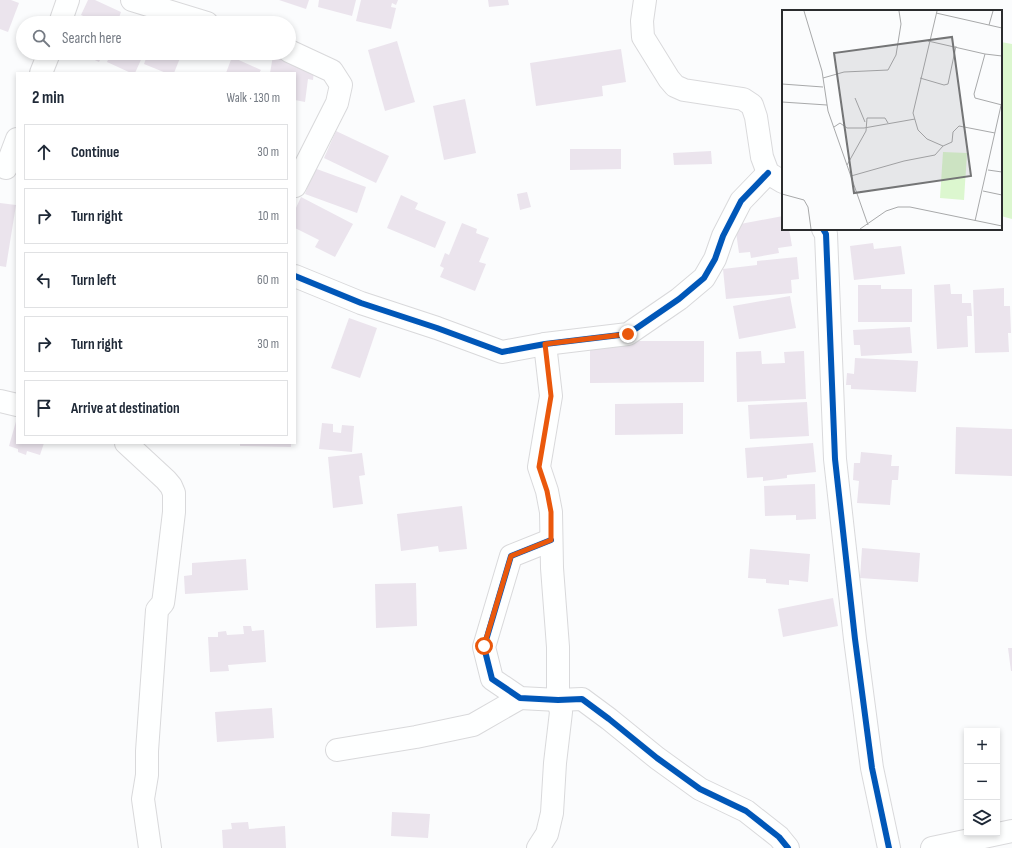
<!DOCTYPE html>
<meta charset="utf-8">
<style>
body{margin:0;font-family:"Sofia Sans Condensed",sans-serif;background:#f6f6f7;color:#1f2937}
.controls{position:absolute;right:12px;bottom:12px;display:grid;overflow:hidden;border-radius:0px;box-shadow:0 2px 6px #0003}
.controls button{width:36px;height:36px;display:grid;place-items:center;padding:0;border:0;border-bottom:1px solid #e0e1e3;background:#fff;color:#1f2937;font:20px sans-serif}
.stop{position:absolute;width:12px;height:12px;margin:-9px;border:3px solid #ea580c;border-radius:50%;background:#fff}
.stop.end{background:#ea580c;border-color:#fff;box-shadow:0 1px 4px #0008}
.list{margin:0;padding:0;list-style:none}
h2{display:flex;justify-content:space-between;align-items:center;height:52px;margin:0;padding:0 16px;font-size:17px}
h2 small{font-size:13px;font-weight:400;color:#747a83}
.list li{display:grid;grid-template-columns:26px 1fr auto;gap:12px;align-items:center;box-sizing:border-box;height:56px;margin:0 8px 8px;padding:0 8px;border:1px solid #e0e1e3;border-radius:0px}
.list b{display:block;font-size:15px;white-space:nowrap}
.list em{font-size:13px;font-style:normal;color:#747a83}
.icon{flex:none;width:22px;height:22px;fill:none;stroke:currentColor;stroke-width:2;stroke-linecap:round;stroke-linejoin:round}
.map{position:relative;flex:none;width:1012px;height:848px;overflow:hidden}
.search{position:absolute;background:#fff;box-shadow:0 2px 6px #0003;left:16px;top:16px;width:280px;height:44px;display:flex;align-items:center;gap:10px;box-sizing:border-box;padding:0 14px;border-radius:22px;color:#747a83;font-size:15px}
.panel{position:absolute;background:#fff;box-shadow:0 2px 6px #0003;left:16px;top:72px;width:280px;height:372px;border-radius:0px}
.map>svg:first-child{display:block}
</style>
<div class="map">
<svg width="1012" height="848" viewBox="0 0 1012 848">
<rect width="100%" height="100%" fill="#fbfcfd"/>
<!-- pitch -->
<path fill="#dcf7cf" d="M1001,42L1012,44V219L1001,216Z"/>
<!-- building -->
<g fill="#ebe4ed">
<path d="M0,0H11L19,3L8,32L0,29Z"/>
<path d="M88,0H95L121,12L117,23H86L88,18L81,15Z"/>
<path d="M279,0H309L306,9Z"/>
<path d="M319,0H356L352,16L318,7Z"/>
<path d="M361,0H398L396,5L392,3L391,7L396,8L391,29L356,21Z"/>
<path d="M488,0H508L509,5L489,7Z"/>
<path d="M397,41L415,102L385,111L368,50Z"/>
<path d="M621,49L626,82L602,86L603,96L536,106L530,63Z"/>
<path d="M80,53H103L99,62Z"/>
<path d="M111,53H144L135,73H131L107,62Z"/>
<path d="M148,53H182L174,73H166L144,64Z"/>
<path d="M273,56L315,62L313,80L308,79L305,102L295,100V73H270Z"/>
<path d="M232,57L261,70L259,73H226Z"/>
<path d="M465,99L476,153L444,160L433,106Z"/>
<path d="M336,131L389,156L376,183L324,158Z"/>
<path d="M570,149H621V169L570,170Z"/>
<path d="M711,151L712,164L674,165L673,153Z"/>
<path d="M314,168L366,187L357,213L305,194Z"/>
<path d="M527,192L531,207L520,210L517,194Z"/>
<path d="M401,195L418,203L415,209L446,222L435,248L387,228Z"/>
<path d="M301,197L353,224L335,257L315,247L319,240L295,228V210Z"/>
<path d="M0,203L16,205L6,267L0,266Z"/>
<path d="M783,216V229H789L792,246L778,248L779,253L751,258L750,252L739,253L735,225Z"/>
<path d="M462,223L477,229L476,233L489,238L479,262L486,264L475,291L440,277L444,268L440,266L445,253L449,255Z"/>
<path d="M873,243L874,249L901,246L905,274L854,280L850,246Z"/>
<path d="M797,257L799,279L791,280L792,293L726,299L723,269L757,265V261Z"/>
<path d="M950,284L951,294H962V303H971L972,316H967L968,347L937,349L934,285Z"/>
<path d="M858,285H881V289H912V322H858Z"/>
<path d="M1004,288V306H1010L1011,333H1008L1009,352L975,353L973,290Z"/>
<path d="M790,296L796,328L739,339L733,306Z"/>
<path d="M349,318L377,328L360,378L331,368Z"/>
<path d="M910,327L912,353L861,356L860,345H854L853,330Z"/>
<path d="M590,341H704V382L590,383Z"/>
<path d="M761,351L762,364L785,363L784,352L804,351L806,399L737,402L736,352Z"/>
<path d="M855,358L918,361L916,392L851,389V385H846L847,373L854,374Z"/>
<path d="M807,402L809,436L750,439L748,405Z"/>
<path d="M683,403V434L615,435V404Z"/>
<path d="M17,418V443H44L40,455L27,451L26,455L18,452V449L9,446Z"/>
<path d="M322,423L333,424V432L341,433L342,425L354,426L352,452L319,449Z"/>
<path d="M956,427L1012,429V476L955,474Z"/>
<path d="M240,443H291V447L240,446Z"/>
<path d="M813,443L816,472L787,475V478L763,481V477L747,478L745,448Z"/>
<path d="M861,452L892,455L891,466H899L898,480H892L890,505L857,503L859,481L853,480L854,463H860Z"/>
<path d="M362,453L365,475L359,476L363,504L333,508L328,457Z"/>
<path d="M815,484L816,519L796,520V515L765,516L764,486Z"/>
<path d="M462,506L467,549L439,552L438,546L401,551L397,514Z"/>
<path d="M862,548L920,553L918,582L860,578Z"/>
<path d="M750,549L810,554L808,582L789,580V585L766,583V579L748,578Z"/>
<path d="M246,559L248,590L185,594L184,576L192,575V563Z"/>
<path d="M416,583L417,626L376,628L375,584Z"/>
<path d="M833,598L838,626L783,637L778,609Z"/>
<path d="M243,626H251L252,631L264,630L266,662L228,665L229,671L210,672L208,637H218V632L226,631L227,635L244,634Z"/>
<path d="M1008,648H1012V671H1011Z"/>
<path d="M272,708L274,738L217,742L215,712Z"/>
<path d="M392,812L430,814L428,838L391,836Z"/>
<path d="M248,822L249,829L285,826L286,848H223L222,830L232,829L231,823Z"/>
</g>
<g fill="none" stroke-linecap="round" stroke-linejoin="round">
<!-- minor casing -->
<g stroke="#d9d9db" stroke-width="24">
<g id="minor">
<path d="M132,0L207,23"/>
<path d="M645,0L642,21L643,37L669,79L675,86L684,90L743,99L752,105L756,117L762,157L768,173L783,182"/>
<path d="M60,23L68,0"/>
<path d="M289,51L332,71L341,85L337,103L295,186"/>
<path d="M41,73L49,53"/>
<path d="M6,168L17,139"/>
<path d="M823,229L826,234L835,459L855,639L872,768L889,848"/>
<path d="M295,276L361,303L437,328L502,352L545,344L628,334L679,299L704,278L715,259L723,236L741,201L768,173"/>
<path d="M0,401L17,405"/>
<path d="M126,443L166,480L171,486L174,493V512L164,596L163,603L157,610L147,751V775L143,799L150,848"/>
<path d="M551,540L511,556L484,647L492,679L520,698L558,700L582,699L609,719L657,758L700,789L746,811L779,837L788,848"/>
<path d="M337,750L416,737L473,725L520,698"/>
<path d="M538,848L547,834L552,813L555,763L561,712L558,700V647L552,568L551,512L547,491L539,467L551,396L545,344"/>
<path d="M932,848L1012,831"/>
</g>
</g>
<!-- minor -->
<use href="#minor" stroke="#feffff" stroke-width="22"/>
<!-- cycleway casing -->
<g stroke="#fafbfe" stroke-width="8">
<g id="cycleway">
<path d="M823,229L826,234L835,459L855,639L872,768L889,848"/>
<path d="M295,276L361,303L437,328L502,352L545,344L628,334L679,299L704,278L715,259L723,236L741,201L768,173"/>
<path d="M551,540L511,556L484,647L492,679L520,698L558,700L582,699L609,719L657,758L700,789L746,811L779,837L788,848"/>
</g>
</g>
<!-- cycleway -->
<use href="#cycleway" stroke="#0057b8" stroke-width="6"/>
</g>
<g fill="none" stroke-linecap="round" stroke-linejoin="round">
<!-- route -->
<path stroke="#ea580c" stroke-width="5" d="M484,646L511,556L551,540V512L547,491L539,467L551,396L545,344L628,334"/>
</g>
<!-- overview -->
<g transform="translate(782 10)">
<rect width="220" height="220" fill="#fbfcfd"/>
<path d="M161,142L185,143L182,190L158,188Z" fill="#dcf7cf"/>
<path fill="none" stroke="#a8a9aa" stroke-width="1" d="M22,1L40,61L46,101L86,215M155,1L131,103L136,120L145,129L161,136M154,3L220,18M207,15L211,1M146,31L203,44M220,46L203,44L192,84L193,88L220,95M41,68L62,62L106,60L114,45L119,14L117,1M138,68L162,75L166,74L174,36M0,74L41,77M73,88L83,112M0,92L45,95M52,117L58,113L65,118H82L133,109M65,155L84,121L85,108H103L106,113M206,160L220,162M69,166L122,151L153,145L161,136L170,132L171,122L177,116L213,123M201,181L220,185M0,184L22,190L26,197L29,219M193,211L220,91M78,219L104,201L116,197H128L220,216"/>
<path fill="#747576" fill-opacity="0.15" stroke="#747576" stroke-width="2" d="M170,27L189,166L72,183L52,43Z"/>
<rect width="220" height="220" fill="none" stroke="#2b2c2e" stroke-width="2"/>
</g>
</svg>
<div class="controls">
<button>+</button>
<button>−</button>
<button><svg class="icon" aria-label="layers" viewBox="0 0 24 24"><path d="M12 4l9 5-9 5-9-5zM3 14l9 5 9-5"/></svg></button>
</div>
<div class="stop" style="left:484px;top:646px"></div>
<div class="stop end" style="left:628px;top:334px"></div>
<div class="search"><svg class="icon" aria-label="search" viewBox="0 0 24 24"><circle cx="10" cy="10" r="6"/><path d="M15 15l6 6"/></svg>Search here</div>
<section class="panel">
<h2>2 min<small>Walk · 130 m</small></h2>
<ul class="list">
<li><svg class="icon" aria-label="ahead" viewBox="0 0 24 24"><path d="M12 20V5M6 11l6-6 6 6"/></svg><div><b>Continue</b></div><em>30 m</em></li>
<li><svg class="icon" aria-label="right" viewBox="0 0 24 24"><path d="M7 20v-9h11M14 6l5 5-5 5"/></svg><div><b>Turn right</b></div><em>10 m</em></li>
<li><svg class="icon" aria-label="left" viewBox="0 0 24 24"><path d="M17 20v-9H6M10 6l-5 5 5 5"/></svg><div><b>Turn left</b></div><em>60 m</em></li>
<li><svg class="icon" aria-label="right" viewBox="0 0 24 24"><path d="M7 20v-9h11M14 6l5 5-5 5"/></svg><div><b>Turn right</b></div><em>30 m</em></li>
<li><svg class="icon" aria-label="arrive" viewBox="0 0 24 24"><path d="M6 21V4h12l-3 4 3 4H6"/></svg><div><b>Arrive at destination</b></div></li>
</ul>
</section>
</div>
